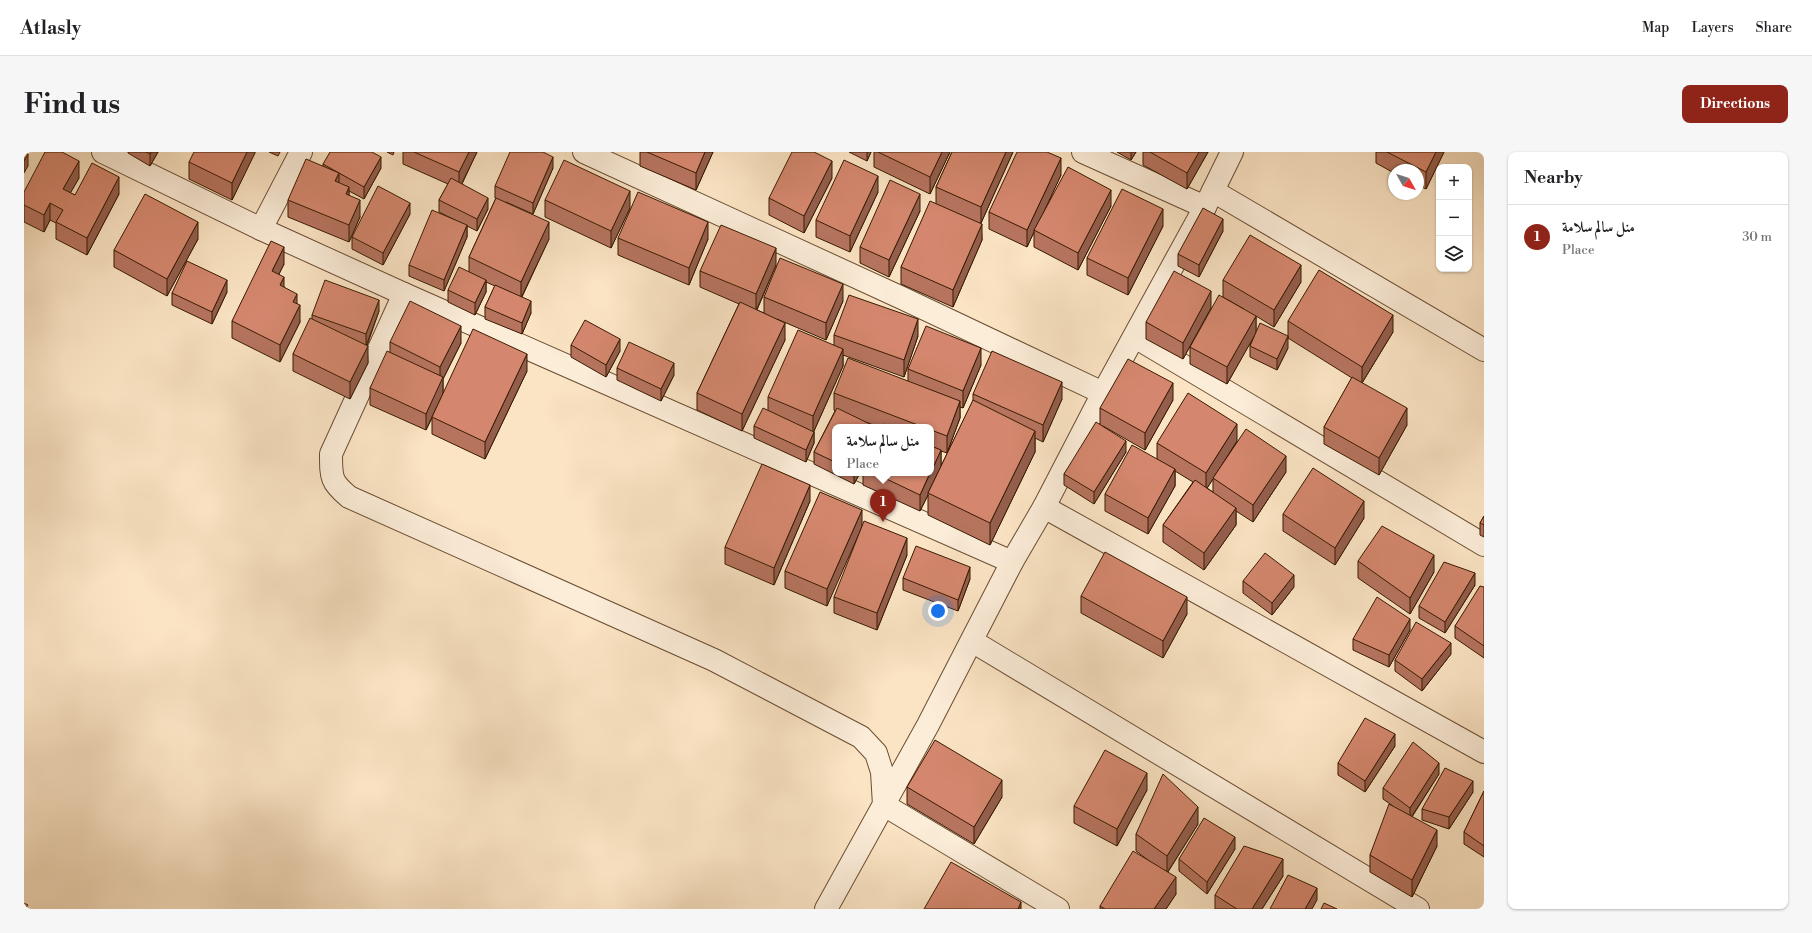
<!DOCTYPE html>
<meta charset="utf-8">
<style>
body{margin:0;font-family:"Libre Bodoni",Amiri,serif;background:#f6f6f6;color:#202124}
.controls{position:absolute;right:12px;top:12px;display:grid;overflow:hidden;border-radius:8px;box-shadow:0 1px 3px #0004}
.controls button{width:36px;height:36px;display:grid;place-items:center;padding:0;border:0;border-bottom:1px solid #e0e0e0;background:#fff;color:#202124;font:20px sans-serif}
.compass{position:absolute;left:1364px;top:12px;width:36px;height:36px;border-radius:50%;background:#fff;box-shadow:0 1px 3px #0004;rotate:129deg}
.you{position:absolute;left:914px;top:459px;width:14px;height:14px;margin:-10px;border:3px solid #fff;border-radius:50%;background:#1a73e8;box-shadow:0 0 0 6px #1a73e833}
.badge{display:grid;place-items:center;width:26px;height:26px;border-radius:50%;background:#8f2418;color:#fff;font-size:13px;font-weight:700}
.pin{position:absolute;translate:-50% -33px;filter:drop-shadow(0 1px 2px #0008)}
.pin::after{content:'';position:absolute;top:21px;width:14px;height:12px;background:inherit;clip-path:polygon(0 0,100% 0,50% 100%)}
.popup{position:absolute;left:808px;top:272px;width:102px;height:52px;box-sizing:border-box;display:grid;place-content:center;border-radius:8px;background:#fff;filter:drop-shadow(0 1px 3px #0005);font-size:13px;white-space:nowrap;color:#757577}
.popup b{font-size:15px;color:#202124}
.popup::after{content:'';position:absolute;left:50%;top:100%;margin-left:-8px;border:8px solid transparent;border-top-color:#fff}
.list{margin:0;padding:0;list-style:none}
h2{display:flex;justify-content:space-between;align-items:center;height:52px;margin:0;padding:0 16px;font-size:17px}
h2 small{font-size:13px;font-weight:400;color:#757577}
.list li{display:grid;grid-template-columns:26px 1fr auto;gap:12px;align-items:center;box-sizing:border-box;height:64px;padding:0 16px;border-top:1px solid #e0e0e0}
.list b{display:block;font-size:15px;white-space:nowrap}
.list p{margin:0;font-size:13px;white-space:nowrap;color:#757577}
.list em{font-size:13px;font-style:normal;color:#757577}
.icon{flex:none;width:22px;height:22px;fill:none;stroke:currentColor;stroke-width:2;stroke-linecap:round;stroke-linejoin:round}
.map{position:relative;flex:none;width:1460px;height:757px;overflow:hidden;border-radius:8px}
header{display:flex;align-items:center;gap:24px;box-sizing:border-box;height:56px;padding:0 20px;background:#fff;border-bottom:1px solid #e0e0e0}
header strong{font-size:19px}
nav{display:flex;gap:22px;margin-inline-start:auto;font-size:14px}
.intro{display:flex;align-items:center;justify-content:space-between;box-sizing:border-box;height:96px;padding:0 24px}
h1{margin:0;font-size:28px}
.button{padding:10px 18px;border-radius:8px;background:#8f2418;color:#fff;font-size:14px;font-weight:700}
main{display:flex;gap:24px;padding:0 24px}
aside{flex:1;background:#fff;border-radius:8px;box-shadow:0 1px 3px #0004}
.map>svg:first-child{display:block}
</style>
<header>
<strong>Atlasly</strong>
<nav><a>Map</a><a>Layers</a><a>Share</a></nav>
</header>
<div class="intro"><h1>Find us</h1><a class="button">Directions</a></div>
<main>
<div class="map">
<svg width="1460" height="757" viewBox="0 0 1460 757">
<rect width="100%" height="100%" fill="#fbe4c4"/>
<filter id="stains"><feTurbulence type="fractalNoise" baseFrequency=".005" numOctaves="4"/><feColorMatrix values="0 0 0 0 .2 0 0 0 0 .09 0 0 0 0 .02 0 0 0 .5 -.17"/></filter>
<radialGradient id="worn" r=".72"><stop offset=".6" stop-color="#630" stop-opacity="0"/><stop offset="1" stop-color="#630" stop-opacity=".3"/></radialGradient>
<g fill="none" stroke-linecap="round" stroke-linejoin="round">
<!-- street casing -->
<g stroke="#6a4d32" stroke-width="24">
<g id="street">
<path d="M79,0L237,77L380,142L988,410"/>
<path d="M560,0L878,146L1079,241"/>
<path d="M1059,0L1181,55"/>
<path d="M1189,39L1460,198"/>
<path d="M237,77L277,0"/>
<path d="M380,142L307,302C307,326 307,330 325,345L690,508L837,585L852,601L858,620L860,653L1034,757"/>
<path d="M1111,185L1460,393"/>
<path d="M1020,355L1460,600"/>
<path d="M948,489L1394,757"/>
<path d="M802,757L904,573L988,410L1020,355L1079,241L1181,55L1208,0"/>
</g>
</g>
<!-- street -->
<use href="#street" stroke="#fcedd9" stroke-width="22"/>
</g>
<!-- wall -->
<g fill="#b6745f" stroke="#391b01" fill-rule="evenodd">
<path d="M104,0H134L126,14L104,1Z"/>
<path d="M231,0L208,48L165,27V10Z"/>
<path d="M245,0H256L254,4Z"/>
<path d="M363,0H370L369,3Z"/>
<path d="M379,0H453L438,32L464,57L453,79L443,74V85L420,139L385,124V113L437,71L415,60V48L424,32L379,12Z"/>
<path d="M616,0H689L672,38L616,14Z"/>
<path d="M825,0H847L843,9Z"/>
<path d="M850,0H926L906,42L850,15Z"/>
<path d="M928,0H989L957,71L958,88L929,155L877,132V115L912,51V35Z"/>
<path d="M1093,0H1112L1107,8Z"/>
<path d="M1119,0H1184L1163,37L1119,13Z"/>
<path d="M1352,0H1420L1402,37L1394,33V18H1370V21L1352,11Z"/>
<path d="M299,12L357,16L340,47L325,39V43L336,65L325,90L264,65V48L299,14Z"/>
<path d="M529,16L509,62L482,50L525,87L498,145L507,161L498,182L461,167V155L471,134L462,130V140L451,163L424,150V138L445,120V105L472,46H471V34Z"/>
<path d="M1037,23L1015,69L1087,54L1054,118L1010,95V80L1003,95L965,77V60Z"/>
<path d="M55,26L46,41L51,43L95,42L63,103L32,87V71L26,68L20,80L0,70V40Z"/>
<path d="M808,26L780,81L745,63V46Z"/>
<path d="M854,40L826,100L792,85V68Z"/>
<path d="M521,48L606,56L587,96L521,65Z"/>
<path d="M896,59L865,125L836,111V95Z"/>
<path d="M386,62L359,113L328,97V85Z"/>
<path d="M1139,74L1104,143L1063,123V106Z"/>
<path d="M1199,79L1175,125L1154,114V102Z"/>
<path d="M594,86L684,87L665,133L594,103Z"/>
<path d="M174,87L143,144L90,115V98Z"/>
<path d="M260,112L255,122L260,135L273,152L276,170L256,210L208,186V169Z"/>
<path d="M752,113L733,158L740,161V145L819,149L802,188L753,167L761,188L718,279L673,258V241L715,152L676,135V119Z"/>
<path d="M1199,128L1277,130L1250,175L1232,164V180L1264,196L1253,218L1226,205V194L1230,184L1203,232L1166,212V195L1220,157L1199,145Z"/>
<path d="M203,140L188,172L148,153V141Z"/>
<path d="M1187,156L1159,207L1122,187V170Z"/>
<path d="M355,159L343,194L344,211L326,247L269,219V202L288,167V163Z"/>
<path d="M1264,169L1369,180L1338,231L1383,273L1355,323L1300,292V275L1328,226L1264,186Z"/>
<path d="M810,183L894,184L880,225L819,203V214L790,279V291L782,310L730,286V274L744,258V245L810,194Z"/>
<path d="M366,190L437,191L419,227V241L503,219L461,307L408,282V266L402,278L346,253V236L366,201Z"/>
<path d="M547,193L596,199L582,225L547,205Z"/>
<path d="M957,213L939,256L936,255V266L923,301L917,299V314L949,249V242L1038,247L1019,290L1011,286V300L966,393L904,363V343L896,359L839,333V321H907V275H855L841,270L811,275V321H836L830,332L790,312V300L811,259L810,258V241L884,229V217Z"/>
<path d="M593,216L650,223L637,249L593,228Z"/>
<path d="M1149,248L1121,298L1079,274L1102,300L1070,352L1040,333V322L1076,273V256Z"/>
<path d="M1213,289L1194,320H1262L1229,370L1212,359V373L1180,418L1139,390V373L1169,330L1151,319V334L1124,382L1081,359V342L1133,307V291ZM1189,327V340L1183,336Z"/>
<path d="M786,349L750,433L701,412V395Z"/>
<path d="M838,358L803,454L761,436V419Z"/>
<path d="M1259,362L1340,366L1311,413L1259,379Z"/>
<path d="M1460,364V385L1456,383V371Z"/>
<path d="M883,403L853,478L810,461V445Z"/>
<path d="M1334,409L1410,420L1386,462L1334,426Z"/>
<path d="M879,426L946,427L934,459L879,438Z"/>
<path d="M1219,429L1270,435L1248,463L1219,441Z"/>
<path d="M1451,433L1421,481L1395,466V454Z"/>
<path d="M1460,435V506L1431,486V474Z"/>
<path d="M1057,444L1163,462L1139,506L1057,461Z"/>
<path d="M1386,478L1365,515L1329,498V487Z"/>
<path d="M1427,502L1398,539L1371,519V508Z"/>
<path d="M1371,594L1341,640L1314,623V611Z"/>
<path d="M1415,622L1388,665L1413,694L1388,745L1346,720V703L1369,654L1359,647V636Z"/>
<path d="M883,635L978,645L950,692L883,652Z"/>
<path d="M1123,638L1093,694L1050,671V654Z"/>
<path d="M1460,639V705L1440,692V680Z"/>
<path d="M1449,640L1425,677L1398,668V657Z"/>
<path d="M1174,672L1144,720L1152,742L1142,757H1076V754L1128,711L1112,699V682Z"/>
<path d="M1211,697L1183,742L1155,719V707Z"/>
<path d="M1259,724L1238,757H1191V743Z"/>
</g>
<!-- shaded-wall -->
<g fill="#945e4d" stroke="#391b01">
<path d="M127,0H134L126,14V2Z"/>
<path d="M223,0H231V1L208,48V31Z"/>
<path d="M445,0H453L435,37V20Z"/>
<path d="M681,0H689L672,38V21Z"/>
<path d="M843,0H847L843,9Z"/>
<path d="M918,0H926L906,42V25Z"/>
<path d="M982,0H989L957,71V55Z"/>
<path d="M1107,0H1112L1107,8Z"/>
<path d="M1175,0H1184L1163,37V21Z"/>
<path d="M1412,0H1420L1402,37V20Z"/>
<path d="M4,2V14L0,21V9Z"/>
<path d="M357,5V16L340,47V35Z"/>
<path d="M529,5V16L509,62V51Z"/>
<path d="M1037,6V23L1011,79L1010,78V80L1003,95V78Z"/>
<path d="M55,9V26L39,54V37Z"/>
<path d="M808,9V26L780,81V64Z"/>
<path d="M315,21V38L311,29Z"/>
<path d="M854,24V40L826,100V84Z"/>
<path d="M95,25V42L63,103V86Z"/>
<path d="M325,35V52L322,42Z"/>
<path d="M1087,38V54L1054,118V101Z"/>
<path d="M606,39V56L587,96V79Z"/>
<path d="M896,42V59L865,125V108Z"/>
<path d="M464,46V57L453,79V67Z"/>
<path d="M336,48V65L325,90V73Z"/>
<path d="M26,51V68L20,80V63Z"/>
<path d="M386,51V62L359,113V101Z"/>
<path d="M1139,57V74L1104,143V126Z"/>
<path d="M1199,67V79L1175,125V113Z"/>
<path d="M174,70V87L143,144V127Z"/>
<path d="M525,70V87L497,146V130Z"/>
<path d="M684,70V87L665,133V116Z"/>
<path d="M958,72V88L929,155V138Z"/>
<path d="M443,73V85L420,139V128Z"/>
<path d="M260,95V112L248,136V119Z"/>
<path d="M752,96V113L732,159V142Z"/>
<path d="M1277,113V130L1250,175V158Z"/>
<path d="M260,125V141L256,133Z"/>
<path d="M203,128V140L188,172V160Z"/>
<path d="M462,128V140L451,163V151Z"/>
<path d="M819,132V149L802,188V171Z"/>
<path d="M1187,139V156L1159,207V191Z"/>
<path d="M273,142V158L269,150Z"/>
<path d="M355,148V159L342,194V182Z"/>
<path d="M507,149V161L498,182V171Z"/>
<path d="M276,153V170L256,210V193Z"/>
<path d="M1369,163V180L1338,231V215Z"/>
<path d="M1232,164V181L1203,232V215Z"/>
<path d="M894,167V184L880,225V208Z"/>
<path d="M761,171V188L718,279V262Z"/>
<path d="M437,174V191L419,227V242L408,265L402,278V262L416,230V215Z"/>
<path d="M1264,184V196L1253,218V207Z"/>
<path d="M596,187V199L582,225V213Z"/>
<path d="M344,194V211L326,247V230Z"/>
<path d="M957,196V213L939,256V239Z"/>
<path d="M819,197V214L789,281V264Z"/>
<path d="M503,202V219L461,307V290Z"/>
<path d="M650,211V223L637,249V237Z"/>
<path d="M1038,230V247L1019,290V273Z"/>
<path d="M1149,231V248L1121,298V281Z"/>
<path d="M936,249V266L923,301V284Z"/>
<path d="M1383,256V273L1355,323V306Z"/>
<path d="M1213,272V289L1182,338V321Z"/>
<path d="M1011,279V300L966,393V371Z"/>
<path d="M790,280V291L782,310V298Z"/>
<path d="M1102,289V300L1070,352V340Z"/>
<path d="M917,298V315L904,341V343L896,359V343Z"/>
<path d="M1262,304V320L1229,370V353Z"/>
<path d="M1151,317V334L1124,382V366Z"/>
<path d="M830,321H836L830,332Z"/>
<path d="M786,333V349L750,433V416Z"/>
<path d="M1340,349V366L1311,413V396Z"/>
<path d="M1212,356V373L1180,418V401Z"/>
<path d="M838,358V375L803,454V437Z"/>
<path d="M883,386V403L853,478V461Z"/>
<path d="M1410,403V420L1386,462V446Z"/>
<path d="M946,415V427L934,459V448Z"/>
<path d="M1451,421V433L1421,481V470Z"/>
<path d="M1270,423V435L1248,463V451Z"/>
<path d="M1163,445V462L1139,506V489Z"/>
<path d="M1386,467V478L1365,515V503Z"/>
<path d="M1427,491V502L1398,539V527Z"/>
<path d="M1371,582V594L1341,640V629Z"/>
<path d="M1415,611V622L1386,667V656Z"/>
<path d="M1123,621V638L1093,694V677Z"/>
<path d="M978,628V645L950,692V675Z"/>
<path d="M1449,629V640L1425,677V665Z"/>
<path d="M1174,655V672L1143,721V704Z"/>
<path d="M1413,678V694L1388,745V728Z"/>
<path d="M1211,685V697L1183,742V730Z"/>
<path d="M1259,707V724L1238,757H1228Z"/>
<path d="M1152,725V742L1142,757H1130Z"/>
<path d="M1293,736V748L1288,757H1281Z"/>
<path d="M997,750V757H994Z"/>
</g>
<!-- building -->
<g fill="#d4876e" stroke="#391b01">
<path d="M0,0L4,2L0,9Z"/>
<path d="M21,0H38L55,9L39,37L51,43L68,11L95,25L63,86L32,70L39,58L26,51L20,63L0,53V40Z"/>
<path d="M122,0H127L126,2Z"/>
<path d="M170,0H223L208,31L165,10Z"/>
<path d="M306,0H348L357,5L340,35L299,12Z"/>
<path d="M390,0H445L435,20Z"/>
<path d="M486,0H519L529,5L509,51L471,34Z"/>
<path d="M623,0H681L672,21Z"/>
<path d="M768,0H790L808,9L780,64L745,46Z"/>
<path d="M854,0H918L906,25Z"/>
<path d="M928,0H982L957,55L912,35Z"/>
<path d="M993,0H1023L1037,6L1003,78L965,60Z"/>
<path d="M1126,0H1175L1163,21Z"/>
<path d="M1363,0H1412L1402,20Z"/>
<path d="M282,7L315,21L311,29L325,35L322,42L336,48L325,73L264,48Z"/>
<path d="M540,8L606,39L587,79L521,48Z"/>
<path d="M820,8L854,24L826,84L792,68Z"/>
<path d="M1044,15L1087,38L1054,101L1010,78Z"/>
<path d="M427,26L464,46L453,67L415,48Z"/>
<path d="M866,28L896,42L865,108L836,95Z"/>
<path d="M354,34L386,51L359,101L328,85Z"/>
<path d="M1098,37L1139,57L1104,126L1063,106Z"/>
<path d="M614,40L684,70L665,116L594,86Z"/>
<path d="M121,42L174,70L143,127L90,98Z"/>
<path d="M472,46L525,70L497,130L445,105Z"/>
<path d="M906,49L958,72L929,138L877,115Z"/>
<path d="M1179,56L1199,67L1175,113L1154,102Z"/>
<path d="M408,58L443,73L420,128L385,113Z"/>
<path d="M697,73L752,96L732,142L676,119Z"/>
<path d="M1226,83L1277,113L1250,158L1199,128Z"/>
<path d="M247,89L260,95L248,119L260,125L256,133L273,142L269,150L276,153L256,193L208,169Z"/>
<path d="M756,106L819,132L802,171L740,145Z"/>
<path d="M163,109L203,128L188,160L148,141Z"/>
<path d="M435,115L462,128L451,151L424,138Z"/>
<path d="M1295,118L1369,163L1338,215L1264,169Z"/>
<path d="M1150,119L1187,139L1159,191L1122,170Z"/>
<path d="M301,128L355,148L342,182L288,163Z"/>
<path d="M471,133L507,149L498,171L461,155Z"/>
<path d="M825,143L894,167L880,208L810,183Z"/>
<path d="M1195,143L1232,164L1203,215L1166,195Z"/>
<path d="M386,149L437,174L416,215L366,190Z"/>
<path d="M716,150L761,171L718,262L673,241Z"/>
<path d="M286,166L344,194L326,230L269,202Z"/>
<path d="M561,168L596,187L582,213L547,193Z"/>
<path d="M1236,171L1264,184L1253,207L1226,194Z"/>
<path d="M902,174L957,196L939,239L884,217Z"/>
<path d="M449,177L503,202L461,290L408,265Z"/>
<path d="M774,178L819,197L789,264L744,245Z"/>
<path d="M605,190L650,211L637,237L593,216Z"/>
<path d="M363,199L419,225L402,262L346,236Z"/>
<path d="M968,199L1038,230L1019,273L949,242Z"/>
<path d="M824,206L936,249L923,284L907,278V275H899L810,241Z"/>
<path d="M1104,207L1149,231L1121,281L1076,256Z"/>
<path d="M1328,225L1383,256L1355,306L1300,275Z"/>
<path d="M1164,241L1213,272L1182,321L1133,291Z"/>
<path d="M949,248L1011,279L966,371L904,341Z"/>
<path d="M739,256L790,280L782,298L730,274Z"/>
<path d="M813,256L852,275H811V310L790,300Z"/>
<path d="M1072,270L1102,289L1070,340L1040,322Z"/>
<path d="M860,272L866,275H858Z"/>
<path d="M1222,277L1262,304L1229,353L1189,326Z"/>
<path d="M1108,293L1151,317L1124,366L1081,342Z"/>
<path d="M907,294L917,298L907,320Z"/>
<path d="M738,312L786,333L750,416L701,395Z"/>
<path d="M1289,316L1340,349L1311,396L1259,362Z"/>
<path d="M850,321H906L896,343Z"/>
<path d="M1171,328L1212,356L1180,401L1139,373Z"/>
<path d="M796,340L838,358L803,437L761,419Z"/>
<path d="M1460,364V373L1456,371Z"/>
<path d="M840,369L883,386L853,461L810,445Z"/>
<path d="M1358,374L1410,403L1386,446L1334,409Z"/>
<path d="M892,394L946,415L934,448L879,426Z"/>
<path d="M1081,400L1163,445L1139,489L1057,444Z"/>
<path d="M1241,401L1270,423L1248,451L1219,429Z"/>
<path d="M1420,410L1451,421L1421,470L1395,454Z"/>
<path d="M1456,434L1460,435V494L1431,474Z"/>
<path d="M1353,445L1386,467L1365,503L1329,487Z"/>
<path d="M1392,470L1427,491L1398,527L1371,508Z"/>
<path d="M1341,566L1371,582L1341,629L1314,611Z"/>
<path d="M911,588L978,628L950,675L883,635Z"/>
<path d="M1389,590L1415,611L1386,656L1359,636Z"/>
<path d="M1081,598L1123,621L1093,677L1050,654Z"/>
<path d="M1421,616L1449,629L1425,665L1398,657Z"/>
<path d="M1139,622L1174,655L1143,704L1112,682Z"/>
<path d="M1460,639V694L1440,680Z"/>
<path d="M1365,652L1413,678L1388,728L1346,703Z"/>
<path d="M1180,666L1211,685L1183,730L1155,707Z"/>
<path d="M1220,694L1259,707L1228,757H1213L1191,743Z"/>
<path d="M1109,699L1152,725L1130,757H1081L1076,754Z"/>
<path d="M927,710L997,750L994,757H900Z"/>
<path d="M1264,723L1293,736L1281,757H1246Z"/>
<path d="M0,751L4,753L1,757H0Z"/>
<path d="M1300,751L1313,757H1297Z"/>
</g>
<rect width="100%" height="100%" filter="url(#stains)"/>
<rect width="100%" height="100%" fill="url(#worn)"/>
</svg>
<div class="controls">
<button>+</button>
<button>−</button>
<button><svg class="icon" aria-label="layers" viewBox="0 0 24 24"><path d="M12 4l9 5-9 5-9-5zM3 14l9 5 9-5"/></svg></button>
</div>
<svg class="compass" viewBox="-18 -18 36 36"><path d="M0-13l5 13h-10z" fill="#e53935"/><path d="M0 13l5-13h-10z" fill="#757577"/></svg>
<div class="you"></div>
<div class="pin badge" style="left:859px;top:370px">1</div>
<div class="popup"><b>منل سالم سلامة</b>Place</div>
</div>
<aside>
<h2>Nearby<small></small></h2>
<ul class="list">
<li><span class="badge">1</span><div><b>منل سالم سلامة</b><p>Place</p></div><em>30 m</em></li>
</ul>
</aside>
</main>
